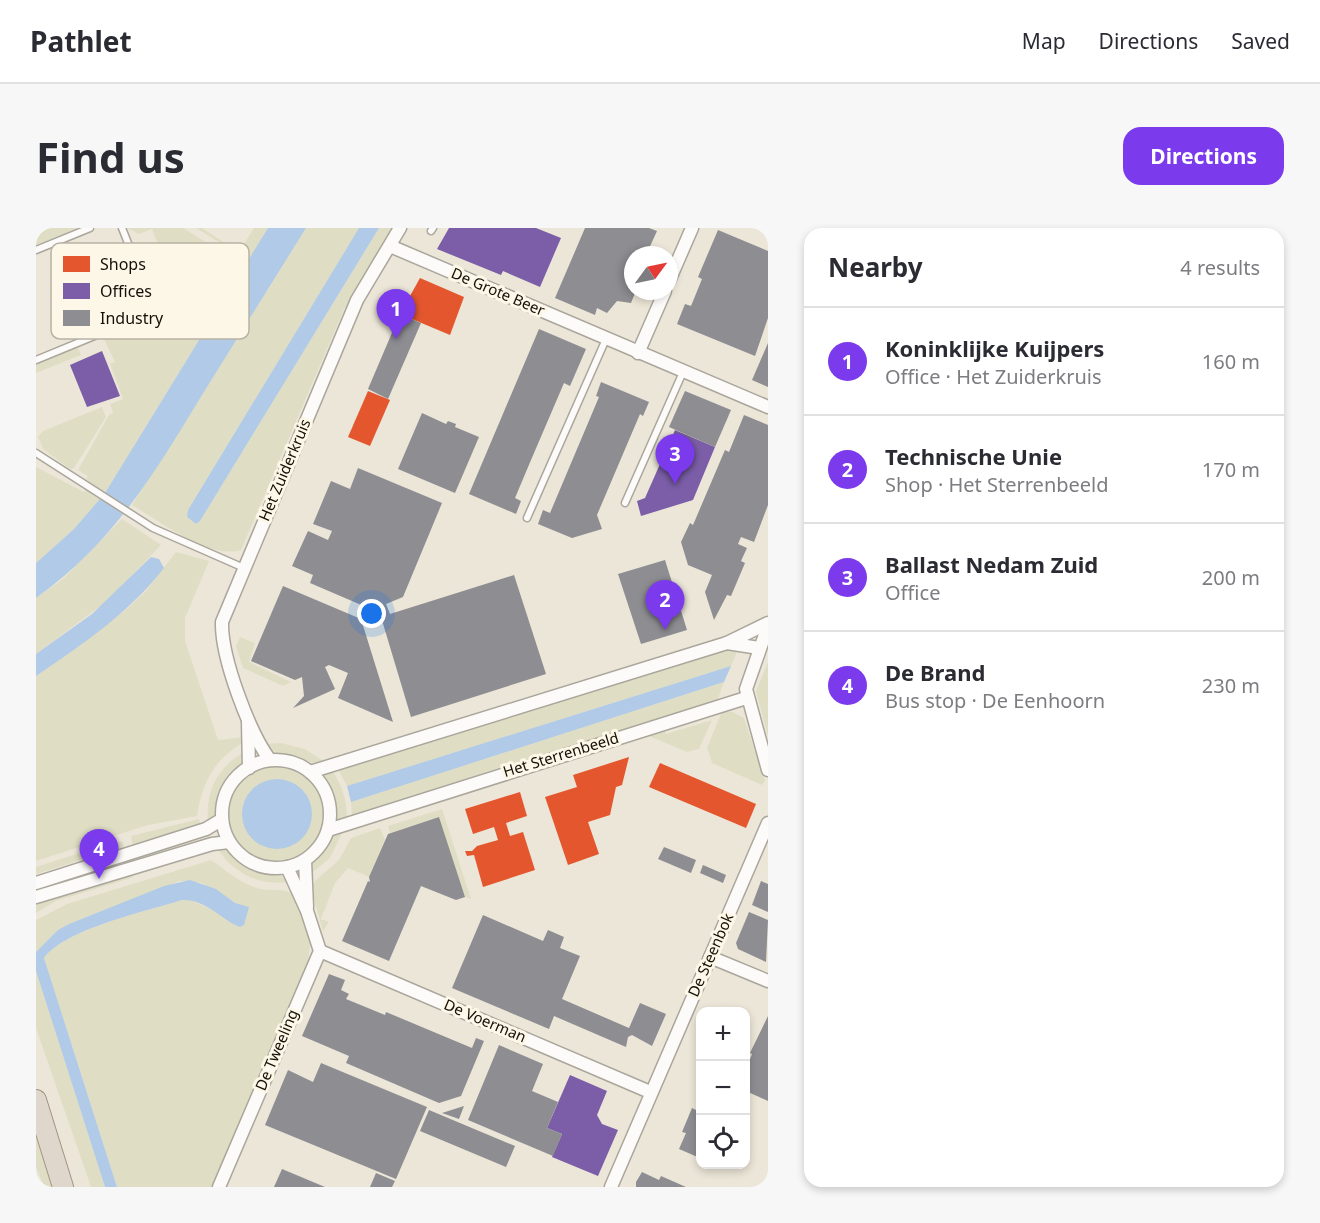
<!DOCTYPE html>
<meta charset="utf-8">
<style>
body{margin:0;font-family:"Noto Sans",sans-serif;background:#f7f7f7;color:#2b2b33}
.controls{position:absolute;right:18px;bottom:18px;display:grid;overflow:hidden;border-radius:12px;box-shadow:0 3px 9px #0003}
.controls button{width:54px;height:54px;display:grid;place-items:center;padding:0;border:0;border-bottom:2px solid #e1e1e2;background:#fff;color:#2b2b33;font:30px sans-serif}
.compass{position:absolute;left:588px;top:18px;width:54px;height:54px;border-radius:50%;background:#fff;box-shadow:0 3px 9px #0003;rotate:57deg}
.you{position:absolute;left:336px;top:386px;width:21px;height:21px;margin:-15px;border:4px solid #fff;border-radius:50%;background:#1a73e8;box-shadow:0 0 0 9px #1a73e833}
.badge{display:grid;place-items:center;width:39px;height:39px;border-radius:50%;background:#7c3aed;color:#fff;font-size:20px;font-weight:700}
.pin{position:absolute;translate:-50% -50px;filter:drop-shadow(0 2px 3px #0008)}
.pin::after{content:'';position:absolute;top:32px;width:21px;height:18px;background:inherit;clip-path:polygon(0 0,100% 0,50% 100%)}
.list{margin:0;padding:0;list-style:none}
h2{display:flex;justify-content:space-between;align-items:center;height:78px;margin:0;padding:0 24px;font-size:26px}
h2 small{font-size:20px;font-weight:400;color:#7c7c81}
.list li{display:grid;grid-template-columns:39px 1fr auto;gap:18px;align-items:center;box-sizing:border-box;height:108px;padding:0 24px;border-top:2px solid #e1e1e2}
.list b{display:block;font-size:22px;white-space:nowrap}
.list p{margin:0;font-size:20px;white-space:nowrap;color:#7c7c81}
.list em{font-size:20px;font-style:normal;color:#7c7c81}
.icon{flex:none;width:33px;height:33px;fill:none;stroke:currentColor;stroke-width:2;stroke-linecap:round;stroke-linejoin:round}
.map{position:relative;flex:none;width:732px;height:959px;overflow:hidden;border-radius:18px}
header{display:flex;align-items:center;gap:36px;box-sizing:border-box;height:84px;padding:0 30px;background:#fff;border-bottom:2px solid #e1e1e2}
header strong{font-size:28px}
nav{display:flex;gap:33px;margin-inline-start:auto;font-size:21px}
.intro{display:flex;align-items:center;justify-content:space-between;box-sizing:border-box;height:144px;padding:0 36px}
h1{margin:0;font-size:42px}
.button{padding:15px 27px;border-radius:18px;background:#7c3aed;color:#fff;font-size:21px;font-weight:700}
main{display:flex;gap:36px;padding:0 36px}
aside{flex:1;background:#fff;border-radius:18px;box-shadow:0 3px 9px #0003}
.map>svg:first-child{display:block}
</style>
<header>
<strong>Pathlet</strong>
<nav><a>Map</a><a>Directions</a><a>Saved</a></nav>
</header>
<div class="intro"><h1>Find us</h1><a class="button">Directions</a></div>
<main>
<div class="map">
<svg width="732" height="959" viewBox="0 0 732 959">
<rect width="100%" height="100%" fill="#ece6d8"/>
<!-- green -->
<g fill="#dfdec4">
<path d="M0,0H43L0,17Z"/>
<path d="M91,0H147L186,24L189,18L160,0H166L203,24L218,0H232L69,265L38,301L0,335V239L48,264L54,254L50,251L52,248L42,242L73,187L77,185L74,176L87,171L74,136L79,134L67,109L125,86L119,70L124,57L136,52L116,1L103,6Z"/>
<path d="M270,0H323L152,282L151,289L160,296L164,293L343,0H357L309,79L205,322C173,332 124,293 96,277Z"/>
<path d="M42,119L45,127L0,145V137Z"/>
<path d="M66,179L70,189L38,240L34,241L7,221L2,209L7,203Z"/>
<path d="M86,291L125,317L71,373L0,426V370L27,351Z"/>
<path d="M140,324L173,333L149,390V413L182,512L207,509L206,515C177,533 166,555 161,588L112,597L0,633V448L87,384L109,364Z"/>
<path d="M204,409L219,415L213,434L255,454L247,458L207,440L200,418Z"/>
<path d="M691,420L701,424L695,438L311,558L301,539Z"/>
<path d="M732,434V508L720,463Z"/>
<path d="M688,454L680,476L316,590L315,574Z"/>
<path d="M686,483L697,484L708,490L729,553L726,557L676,535L671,520Z"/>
<path d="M676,492L663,521L651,524L613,508L616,502L629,503L630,506Z"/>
<path d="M245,515L269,521L290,535C276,537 237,527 228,516Z"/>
<path d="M210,523C208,538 195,546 188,560C182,572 183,586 172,595C169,563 182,538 210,523Z"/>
<path d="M249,536C314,554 295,645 233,634C170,624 182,532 249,536Z"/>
<path d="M295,541C306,556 311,572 311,591L299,595L297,566L284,544Z"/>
<path d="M406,581L435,671L429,669L403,589L354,605L352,598Z"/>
<path d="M163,591L165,599L97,619L95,608Z"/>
<path d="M309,599L294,630L272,648C275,630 293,608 309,599Z"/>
<path d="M344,600L349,612L333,649L312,640L299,655L285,691L293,694L287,703L275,661L279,653L303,632L315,610Z"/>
<path d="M77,614H86L91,624L64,626L0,646V639Z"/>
<path d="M180,619C197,620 207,636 222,641C234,645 244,644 252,654C222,658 197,645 180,619Z"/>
<path d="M175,632C190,642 202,654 221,660C234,664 248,659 259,667L274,715L272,736L176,959H81L8,730C30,701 111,683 146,672H155L179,683L204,678L166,655L144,653L33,696L22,702L0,724V692L31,676Z"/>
<path d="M97,643L98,647L95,650L20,673L0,685V673Z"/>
<path d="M0,743L69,959H55L0,800Z"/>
<path d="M0,894L19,959H8L0,938Z"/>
</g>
<!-- water -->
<g fill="#b0cae7">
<path d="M232,0H270C235,56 201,111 166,167C118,246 77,315 0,370V335L38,301L69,265Z"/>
<path d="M323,0H343L164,293L160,296L151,289L152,282Z"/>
<path d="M115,329L123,331L128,340C93,385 47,416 0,448V426L56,386Z"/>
<path d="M695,438L688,454L315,574L311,558Z"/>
<circle cx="241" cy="586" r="35"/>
<path d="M154,652L180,661L199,675L213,679L208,697L204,699C184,691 170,671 146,672C111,683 29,701 8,730L81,959H69L0,743V724L22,702L33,696L128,658Z"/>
</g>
<!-- shops -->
<g fill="#e4572e">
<path d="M384,50L428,69L414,107L364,86Z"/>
<path d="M332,163L354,172L334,218L312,209Z"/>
<path d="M593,529L586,557L580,559L574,587L552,594L563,626L532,637L509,569L541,559L537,547Z"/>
<path d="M624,535L720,576L710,600L613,559Z"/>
<path d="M484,564L491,588L470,595L474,608L487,604L499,642L447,659L438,627L431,628L429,623H436L441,618L462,612L458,599L437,606L429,581Z"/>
</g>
<!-- offices -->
<g fill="#7b5ea7">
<path d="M413,0H500L525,10L504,59L467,43L465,47L401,21Z"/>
<path d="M66,123L84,168L51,179L34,137Z"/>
<path d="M639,202L679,219L657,272L605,288L601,273L609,270Z"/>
<path d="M534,847L571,863L561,887L566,896L582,902L562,948L516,929L526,906L511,900Z"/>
</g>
<!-- industry -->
<g fill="#8d8d92">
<path d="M549,0H613L621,3L610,27H597L595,63L599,65L595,75L581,73L571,85L561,80L559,87L519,70Z"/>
<path d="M682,2L732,23V90L719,128L641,96L649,76L655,78L666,51L662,49Z"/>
<path d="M364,86L385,95L352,171L332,161Z"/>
<path d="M503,101L550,121L534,158L528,155L495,232L479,270L485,273L480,286L433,266Z"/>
<path d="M732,115V159L716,152Z"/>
<path d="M565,154L613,174L607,188L604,186L561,287L566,301L536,310L502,296L507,282L514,285L563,169L560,168Z"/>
<path d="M649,163L695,182L679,219L633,199Z"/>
<path d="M386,185L410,196L412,193L420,196L419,199L443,209L419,265L362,241Z"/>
<path d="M708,187L732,197V277L718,314L705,309L702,316L711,320L705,333L709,335L695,368L691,367L678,392L669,364L676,347L652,337L645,314L654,295L657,297L689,222L693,224Z"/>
<path d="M322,240L406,275L367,369L350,376L354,386L478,347L510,446L375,489L342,379L337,382L274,355L277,347L256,338L272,303L292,312L296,303L277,296L295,253L314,261Z"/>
<path d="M629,332L651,402L605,416L582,346Z"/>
<path d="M247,358L325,391L357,494L302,470L312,445L293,437L289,439L299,461L257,480L268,468L266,449L259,452L215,433Z"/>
<path d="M403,589L429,669L420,672L385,658L353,733L306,713L332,653L334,654L333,649L352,606Z"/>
<path d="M628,619L660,632L655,645L622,631Z"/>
<path d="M667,637L690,647L687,655L664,645Z"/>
<path d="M725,653L732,656V684L716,677Z"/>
<path d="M713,684L732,692L730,734L702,721L700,715Z"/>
<path d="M447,687L507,713L512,702L528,709L524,720L544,728L526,771L593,800L604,775L630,786L616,818L596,807L592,809L590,819L518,788L513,801L416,760Z"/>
<path d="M293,746L309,752L305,762L313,766L310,771L349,787L350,784L436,820L440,810L448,813L425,868L403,875L310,835L313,828L266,808Z"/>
<path d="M732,788V873L710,863V841L716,826L714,825Z"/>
<path d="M463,817L507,836L496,863L522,874L511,900L526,906L517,928L432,892Z"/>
<path d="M285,835L391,879L360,951L229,897L252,842L277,854Z"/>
<path d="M428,878L423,891L406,885Z"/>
<path d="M656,880L664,884V930L643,921L650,905L646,904Z"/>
<path d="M393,882L479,918L470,939L384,903Z"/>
<path d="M246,941L289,959H238Z"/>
<path d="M606,944L623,952L625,948L650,959H600V954Z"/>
<path d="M340,945L359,953L356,959H334Z"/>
</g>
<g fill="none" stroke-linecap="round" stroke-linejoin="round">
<!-- service casing -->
<g stroke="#aba69c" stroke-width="9">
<g id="service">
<path d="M395,3L397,0"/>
<path d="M0,22L54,0"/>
<path d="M0,132L119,83L86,0"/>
<path d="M0,225L117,300L208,340"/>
<path d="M589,275L647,144"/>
<path d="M491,290L570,111"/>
</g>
</g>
<!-- minor casing -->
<g stroke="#aba69c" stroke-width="15">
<g id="minor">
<path d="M354,18L732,179"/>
<path d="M633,53L656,0"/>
<path d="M602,125L629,63"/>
<path d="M732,398L710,461L732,542"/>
<path d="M691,415L732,395"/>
<path d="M212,494L213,540"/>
<path d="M234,532C213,504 185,429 186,394L321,72L364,0"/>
<circle cx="240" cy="586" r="54"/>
<path d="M274,544L691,415L723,420"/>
<path d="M292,602L710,470"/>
<path d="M269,633L271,679"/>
<path d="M0,655L170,601L185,592"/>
<path d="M0,669L176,616L193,614"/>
<path d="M284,723L614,864"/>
<path d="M674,729L732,753"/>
<path d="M183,959L284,723L271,683L251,639"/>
<path d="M575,959L732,595"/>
</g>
</g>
<!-- trunk casing -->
<g stroke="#a29484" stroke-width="22">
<path id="trunk" d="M0,872L27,959"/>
</g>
<!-- service -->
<use href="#service" stroke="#fcfbf9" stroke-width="6"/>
<!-- minor -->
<use href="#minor" stroke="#fcfbf9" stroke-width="12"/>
<!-- trunk -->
<use href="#trunk" stroke="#dfd6cc" stroke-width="20"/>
</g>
<g text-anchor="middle" stroke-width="6" stroke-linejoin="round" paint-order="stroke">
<!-- street labels -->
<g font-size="15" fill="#131007" stroke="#fdf7e8">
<text transform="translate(462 64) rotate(23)" y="5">De Grote Beer</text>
<text transform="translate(249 242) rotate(-67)" y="5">Het Zuiderkruis</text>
<text transform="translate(525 527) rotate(-17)" y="5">Het Sterrenbeeld</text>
<text transform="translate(675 727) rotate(-66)" y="5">De Steenbok</text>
<text transform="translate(449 793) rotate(23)" y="5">De Voerman</text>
<text transform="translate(241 822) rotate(-67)" y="5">De Tweeling</text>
</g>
</g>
<!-- legend -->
<rect x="15" y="15" width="198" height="96" rx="9" fill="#fdf7e8" stroke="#b7b2a4" stroke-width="1.5"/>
<rect x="27" y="28" width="27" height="16" fill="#e4572e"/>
<rect x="27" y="55" width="27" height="16" fill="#7b5ea7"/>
<rect x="27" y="82" width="27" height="16" fill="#8d8d92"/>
<g font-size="16" fill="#131007">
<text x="64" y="42">Shops</text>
<text x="64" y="69">Offices</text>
<text x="64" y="96">Industry</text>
</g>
</svg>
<div class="controls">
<button>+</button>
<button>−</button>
<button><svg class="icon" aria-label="locate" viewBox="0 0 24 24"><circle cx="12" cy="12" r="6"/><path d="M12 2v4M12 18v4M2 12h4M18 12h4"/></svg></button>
</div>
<svg class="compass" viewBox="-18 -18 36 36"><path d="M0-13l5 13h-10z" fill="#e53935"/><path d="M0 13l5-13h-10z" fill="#7c7c81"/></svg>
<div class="you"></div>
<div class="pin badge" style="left:360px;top:111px">1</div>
<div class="pin badge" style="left:629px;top:402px">2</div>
<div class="pin badge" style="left:639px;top:256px">3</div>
<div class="pin badge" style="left:63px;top:651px">4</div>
</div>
<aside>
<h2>Nearby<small>4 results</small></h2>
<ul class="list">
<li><span class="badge">1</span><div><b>Koninklijke Kuijpers</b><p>Office · Het Zuiderkruis</p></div><em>160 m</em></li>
<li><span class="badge">2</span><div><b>Technische Unie</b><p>Shop · Het Sterrenbeeld</p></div><em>170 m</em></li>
<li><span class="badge">3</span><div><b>Ballast Nedam Zuid</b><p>Office</p></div><em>200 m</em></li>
<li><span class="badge">4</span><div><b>De Brand</b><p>Bus stop · De Eenhoorn</p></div><em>230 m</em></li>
</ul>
</aside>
</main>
